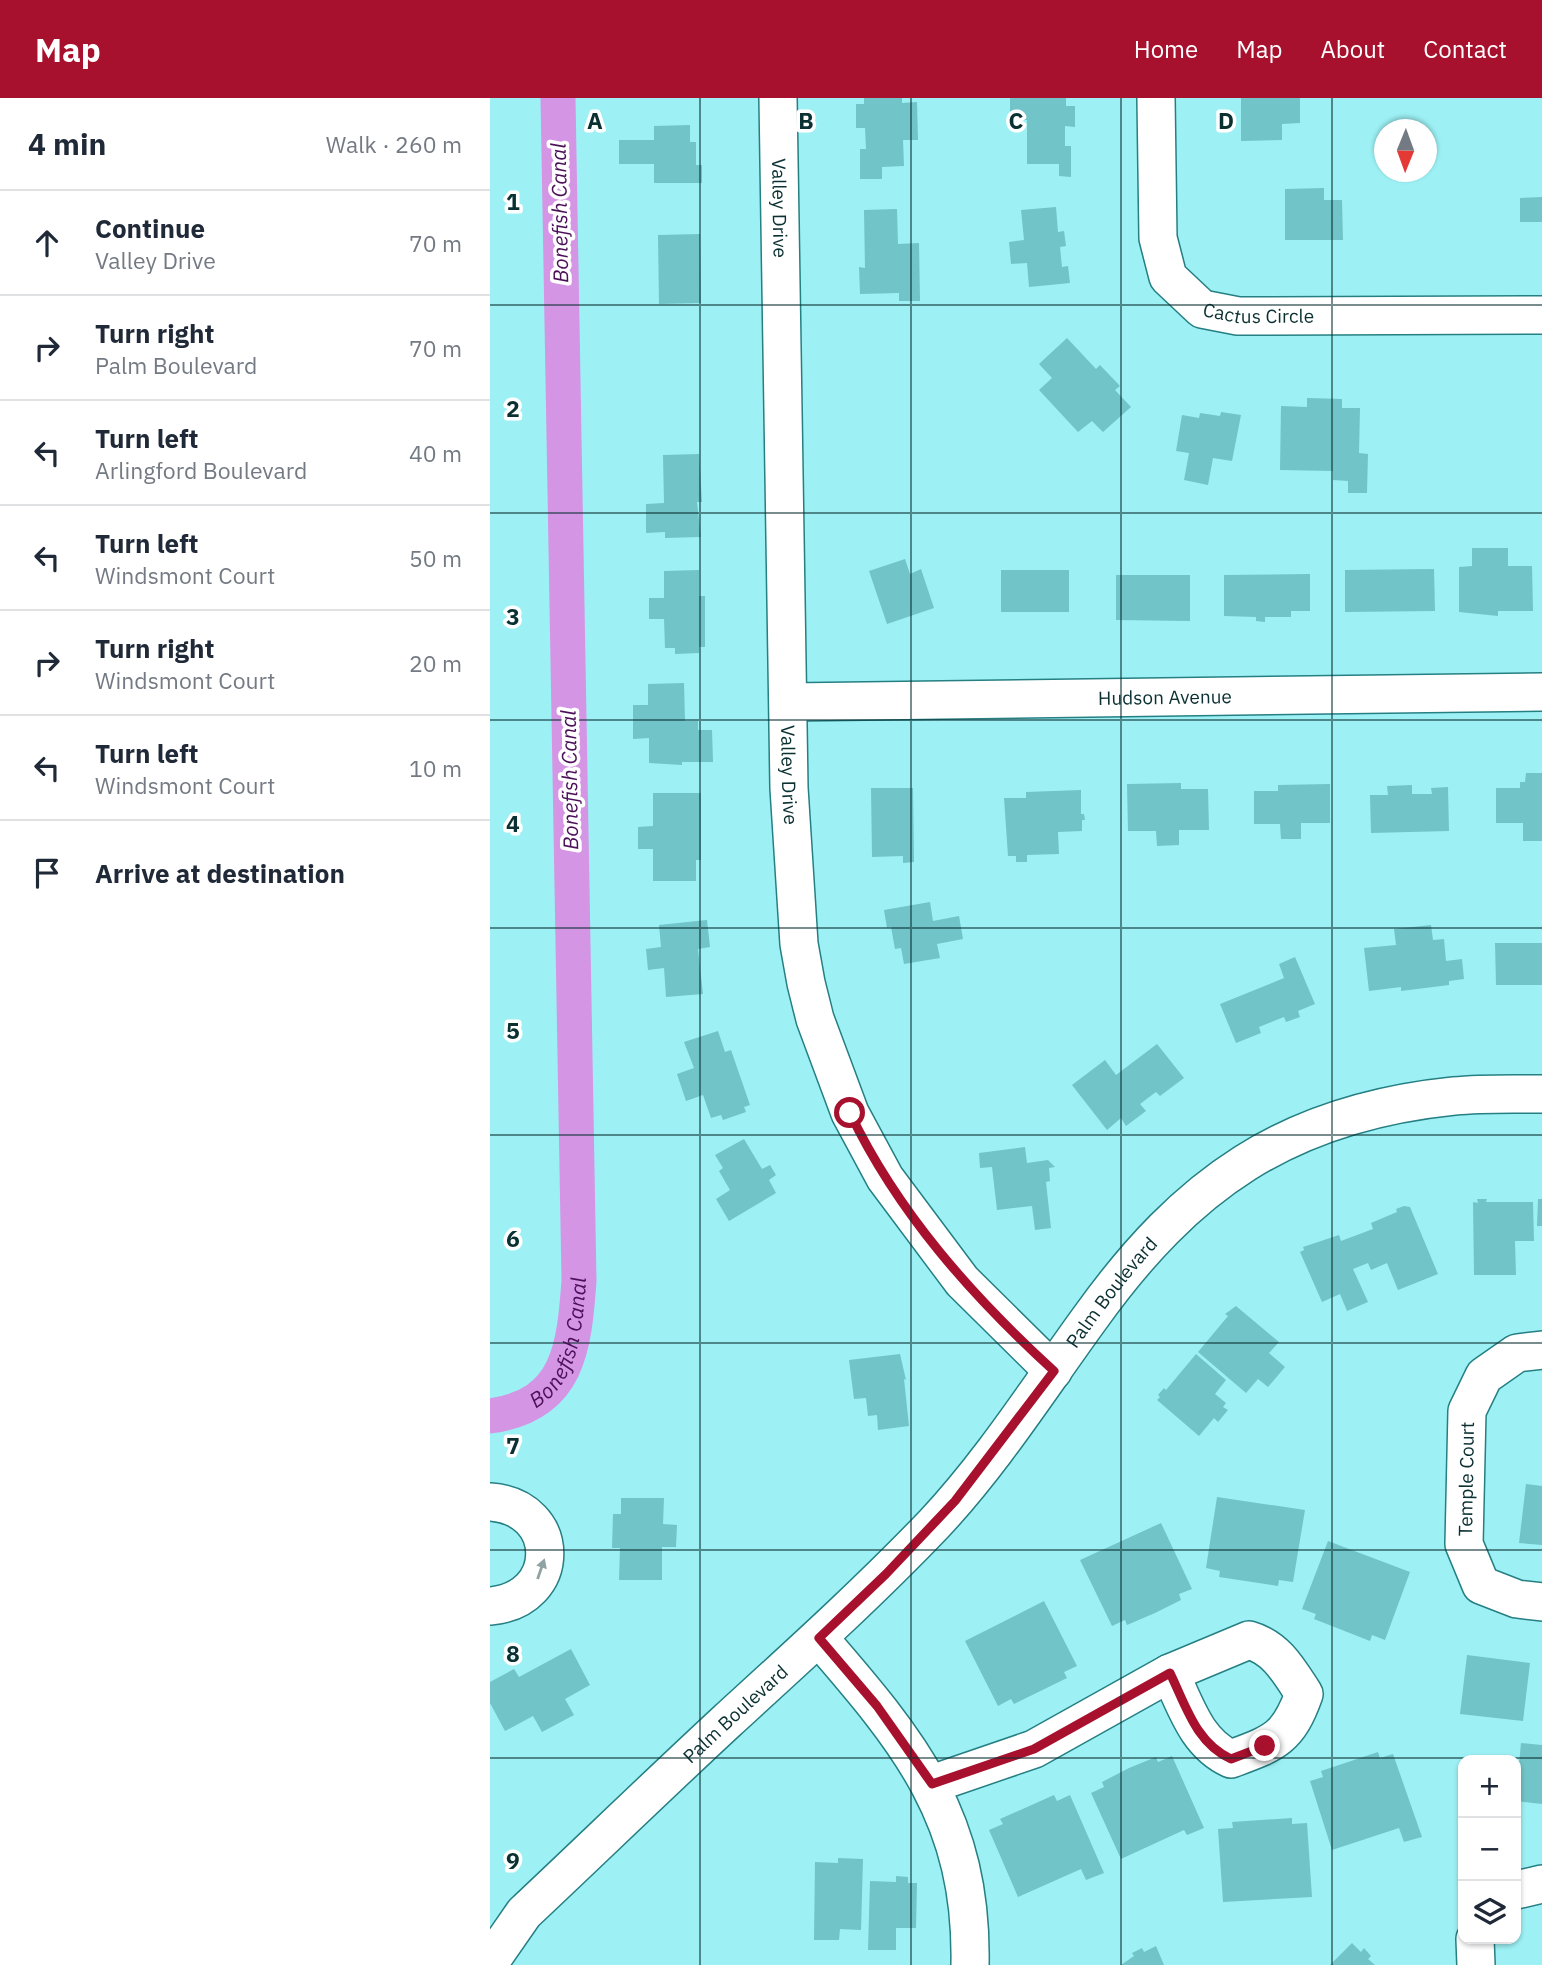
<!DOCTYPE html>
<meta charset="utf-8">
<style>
body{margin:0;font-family:"IBM Plex Sans",sans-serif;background:#f2f2f3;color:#1f2937}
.controls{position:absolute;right:21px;bottom:21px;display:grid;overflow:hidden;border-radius:14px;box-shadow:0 2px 5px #0004}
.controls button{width:63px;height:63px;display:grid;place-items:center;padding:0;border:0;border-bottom:2px solid #e0e1e3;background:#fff;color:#1f2937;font:35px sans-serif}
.compass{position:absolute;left:884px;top:21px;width:63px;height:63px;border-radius:50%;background:#fff;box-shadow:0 2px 5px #0004;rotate:181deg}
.stop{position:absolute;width:21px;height:21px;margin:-16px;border:5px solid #a8112e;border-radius:50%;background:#fff}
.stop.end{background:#a8112e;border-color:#fff;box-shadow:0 2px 7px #0008}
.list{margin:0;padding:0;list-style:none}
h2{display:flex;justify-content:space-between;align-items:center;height:91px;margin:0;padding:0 28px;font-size:30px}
h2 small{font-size:23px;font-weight:400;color:#747a83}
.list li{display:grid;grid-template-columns:46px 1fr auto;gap:21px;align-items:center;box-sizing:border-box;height:105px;padding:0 28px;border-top:2px solid #e0e1e3}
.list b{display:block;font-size:26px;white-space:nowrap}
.list p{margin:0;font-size:23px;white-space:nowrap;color:#747a83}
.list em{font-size:23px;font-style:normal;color:#747a83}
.icon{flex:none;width:38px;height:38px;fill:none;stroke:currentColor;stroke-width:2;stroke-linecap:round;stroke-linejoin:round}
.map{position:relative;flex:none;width:1052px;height:1867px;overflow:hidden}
header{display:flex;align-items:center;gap:42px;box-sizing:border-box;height:98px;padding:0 35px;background:#a8112e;color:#fff}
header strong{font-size:33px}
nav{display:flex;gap:38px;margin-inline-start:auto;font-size:24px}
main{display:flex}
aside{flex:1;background:#fff}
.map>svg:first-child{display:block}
</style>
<header>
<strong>Map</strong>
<nav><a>Home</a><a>Map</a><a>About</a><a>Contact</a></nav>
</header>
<main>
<aside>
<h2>4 min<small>Walk · 260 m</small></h2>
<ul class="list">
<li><svg class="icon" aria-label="ahead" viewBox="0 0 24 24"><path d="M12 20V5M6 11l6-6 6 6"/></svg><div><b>Continue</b><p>Valley Drive</p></div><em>70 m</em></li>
<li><svg class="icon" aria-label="right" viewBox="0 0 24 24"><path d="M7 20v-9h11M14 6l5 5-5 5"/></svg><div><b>Turn right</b><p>Palm Boulevard</p></div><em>70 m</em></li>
<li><svg class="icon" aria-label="left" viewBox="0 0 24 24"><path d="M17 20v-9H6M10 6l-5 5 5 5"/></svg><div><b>Turn left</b><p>Arlingford Boulevard</p></div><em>40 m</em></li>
<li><svg class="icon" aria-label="left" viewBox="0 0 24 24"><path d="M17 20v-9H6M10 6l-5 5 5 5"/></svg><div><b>Turn left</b><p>Windsmont Court</p></div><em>50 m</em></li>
<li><svg class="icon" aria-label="right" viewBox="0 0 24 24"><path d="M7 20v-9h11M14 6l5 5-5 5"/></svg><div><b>Turn right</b><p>Windsmont Court</p></div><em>20 m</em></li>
<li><svg class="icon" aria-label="left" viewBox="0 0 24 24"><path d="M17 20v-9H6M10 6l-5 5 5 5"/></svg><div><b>Turn left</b><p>Windsmont Court</p></div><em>10 m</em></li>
<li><svg class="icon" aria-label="arrive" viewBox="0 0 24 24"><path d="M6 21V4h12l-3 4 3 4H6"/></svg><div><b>Arrive at destination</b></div></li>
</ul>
</aside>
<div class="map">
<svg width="1052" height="1867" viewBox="0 0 1052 1867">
<rect width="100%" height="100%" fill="#9df1f5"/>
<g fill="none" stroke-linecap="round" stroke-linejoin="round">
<!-- canal -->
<path stroke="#d595e5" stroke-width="35" id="s1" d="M0,1318C79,1307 84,1250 89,1183L68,0"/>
</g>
<!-- building -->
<g fill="#71c4c8">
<path d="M374,0H412V5L427,4L428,42H413L414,68L392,69V81H370V51H376L375,30H366V6H374Z"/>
<path d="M520,0H576V8H585V29L575,28V48H581V79L569,78V66H537V22H520Z"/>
<path d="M751,0H810V25L792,26V42L751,43Z"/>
<path d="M200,27V44H206V67H212V85H164V66H129V42H164V28Z"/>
<path d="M834,90V102H852L853,142H795V91Z"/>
<path d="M1052,99V124H1030V100Z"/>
<path d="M566,109L568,134L574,133L576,148L570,149L572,169L578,168L580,185L539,189L537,165L521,166L519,144L534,142L531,112Z"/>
<path d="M407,111L408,146L429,145L430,203H409V195L370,196L369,169L375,170L374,112Z"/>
<path d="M210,136L211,205L169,206L168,137Z"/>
<path d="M577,240L606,271L610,267L630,288L625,292L641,309L613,334L602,323L588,334L549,292L562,280L549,266Z"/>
<path d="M817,300L852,301V310H870L869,355L878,356L877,395H858V383L843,382V373L790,372L791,308L817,309Z"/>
<path d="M731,314L751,317L742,363L723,360L718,387L694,382L699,355L686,353L692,317L709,320L710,315L730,318Z"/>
<path d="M209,356L212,404H207L211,439L175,440V434L156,435V406L174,405L173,357Z"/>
<path d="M982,450H1018V468H1042L1043,513H1008V518L969,514V469L982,468Z"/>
<path d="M415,461L420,476L431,471L444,510L397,526L379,473Z"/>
<path d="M944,471L945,513L855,514V472Z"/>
<path d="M209,472V498H215V549H209V555L185,556V550H175L174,521H159V500H174V473Z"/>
<rect x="511" y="472" width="68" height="42"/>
<path d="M820,476V513H801V519H775V524L766,523V519L734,518V477Z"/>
<path d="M626,477H700V523L626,522Z"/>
<path d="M194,585L195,623H208V632H222L223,664H192V667L159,665V640L143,641V607H158V586Z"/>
<path d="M1036,675H1052V743H1033V725H1006V690H1030V684H1035Z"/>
<path d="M691,685V691H718L719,732H689V747L667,748L666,733H638L637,686Z"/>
<path d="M840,686V725H811V741H791L790,726H764V693H788V687Z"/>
<path d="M922,687V696H942L941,690L958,689L959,733L881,735L880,697H898L897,688Z"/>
<path d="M381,690H423L424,764L413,765V758L382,759Z"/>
<path d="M591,692V716H594L595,722H592V733L568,734L569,756L537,757V764H526V758H518L514,700H536V694Z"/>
<path d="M163,695H211V762H206V783H163V751H148V729L163,728Z"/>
<path d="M440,804L443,823L469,818L473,841L447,846L450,860L414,866L411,850L405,851L401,829L397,830L394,812Z"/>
<path d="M217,822L220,849L208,851L213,896L176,899L174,870L158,872L156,851L171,849L169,827Z"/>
<path d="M941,827L943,842L954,841L956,863L972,861L974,881L959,883V887L911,893V889L879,893L874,850L906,847L904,831Z"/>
<path d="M1005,845H1052V887H1006Z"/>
<path d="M805,859L825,906L808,913L810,919L796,924L794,919L769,929L771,935L746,945L730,906L794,880L789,866Z"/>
<path d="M228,933L235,954L241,952L260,1007L254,1009L256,1014L233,1022L231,1017L221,1020L213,997L196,1003L187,976L204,970L194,944Z"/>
<path d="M667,946L694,980L670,998L666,994L650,1006L656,1013L636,1028L631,1020L617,1032L582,987L615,962L626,977Z"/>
<path d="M254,1041L272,1071L280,1067L286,1077L279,1082L286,1095L239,1123L226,1101L240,1092L229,1073L233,1070L225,1057Z"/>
<path d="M535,1049L537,1065L558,1062L565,1069L559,1070L560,1083L556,1084L561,1130L545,1132L542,1108L507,1112L502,1069L490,1070L489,1055Z"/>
<path d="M987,1101H997L996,1104H1043L1044,1143H1025L1026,1177H984L983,1104L988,1105Z"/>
<path d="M1048,1101H1052V1128H1047Z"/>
<path d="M914,1108L920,1109L948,1176L908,1192L897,1165L881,1172L878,1165L863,1171L878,1204L857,1213L850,1196L832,1204L810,1154L814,1152L813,1149L849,1137L851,1143L883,1131L881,1125L907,1114L906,1111Z"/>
<path d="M746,1208L789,1244L779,1255L795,1269L778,1289L768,1281L756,1295L708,1254L738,1218L735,1216Z"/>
<path d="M410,1256L416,1282L414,1281L419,1328L388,1332L387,1317L378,1318L376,1300L364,1301L359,1262Z"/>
<path d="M706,1256L736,1282L725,1296L736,1305L733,1309L738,1312L728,1324L724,1320L709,1338L667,1302L670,1299L668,1297L674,1290L676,1292Z"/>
<path d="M1036,1386L1052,1388V1447L1029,1445Z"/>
<path d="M727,1399L815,1412L803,1484L789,1482L788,1488L729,1479L730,1473L716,1470Z"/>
<path d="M131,1400H174L173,1426L187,1427L186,1449H172V1482H129L130,1450H122L123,1416H131Z"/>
<path d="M671,1425L702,1491L689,1496L691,1502L665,1515L637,1527L635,1522L622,1528L590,1462Z"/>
<path d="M838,1443L920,1474L895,1542L882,1537L880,1543L824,1521L826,1516L812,1511Z"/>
<path d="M554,1503L587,1568L574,1574L577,1580L524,1606L521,1601L508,1608L475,1543Z"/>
<path d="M81,1551L100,1587L75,1601L84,1617L52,1634L43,1618L15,1633L0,1605V1584L24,1571L29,1579Z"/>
<path d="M977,1557L1040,1565L1033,1623L970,1616Z"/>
<path d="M1031,1645L1052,1647V1706L1026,1703V1666H1029Z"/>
<path d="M888,1654L890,1660L903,1656L932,1739L914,1744L909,1730L842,1752L820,1683L833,1679L831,1673Z"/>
<path d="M682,1658L714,1730L697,1737L694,1732L631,1761L601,1695L614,1689L612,1684L639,1670L666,1659L668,1664Z"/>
<path d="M564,1697L567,1703L580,1697L614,1775L596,1782L591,1771L528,1799L499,1732L513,1726L510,1721Z"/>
<path d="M802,1720V1726L817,1725L822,1799L733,1804L728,1731L743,1730L742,1724Z"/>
<path d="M348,1760L373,1761L371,1832L350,1831L349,1842H324L325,1764L348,1765Z"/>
<path d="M406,1778L418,1779V1785H427L426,1830H406V1852H378L380,1783L406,1784Z"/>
<path d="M862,1845L871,1854L874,1850L881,1858L878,1861L885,1867H840Z"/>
<path d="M666,1848L674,1867H631L644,1858L642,1855L652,1850L654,1854Z"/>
</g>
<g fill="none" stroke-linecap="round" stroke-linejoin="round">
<!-- street casing -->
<g stroke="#257f83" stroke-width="40">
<g id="street">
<path id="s2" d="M288,0L299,690L309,846L316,885L325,921L360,1015L395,1080L472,1183L563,1273"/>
<path id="s3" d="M666,0L668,140L678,179L712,211L748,218L1052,217"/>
<path id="s4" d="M299,604L1052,594"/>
<path d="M1052,1252L1027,1255L994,1278L977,1313L974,1446L991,1487L1027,1501L1052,1504"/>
<path d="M0,1404C73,1409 73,1502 0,1508"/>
<path d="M329,1540C420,1645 483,1720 480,1867"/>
<path d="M759,1542C787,1550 799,1573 814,1596C798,1641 784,1645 741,1661C706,1645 696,1608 680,1575Z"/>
<path d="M442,1686L544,1651L680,1575"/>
<path d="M1026,1792L1052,1786"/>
<path d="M985,1841L986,1867"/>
<path id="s5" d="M0,1864L34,1815C102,1751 169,1686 237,1623C307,1559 378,1495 444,1426C503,1363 549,1290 600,1220C696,1086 796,1015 964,998C993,995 1023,996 1052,996"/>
</g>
</g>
<!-- street -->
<use href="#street" stroke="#fff" stroke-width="37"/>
</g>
<!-- one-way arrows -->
<defs><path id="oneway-solid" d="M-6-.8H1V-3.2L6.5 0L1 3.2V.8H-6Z" transform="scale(1.75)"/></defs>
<use fill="#91a2a3" href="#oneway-solid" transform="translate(51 1471) rotate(-71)"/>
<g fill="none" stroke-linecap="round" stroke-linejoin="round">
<!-- route -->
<path stroke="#a8112e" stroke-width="9" d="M360,1015C408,1115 482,1198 564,1273L465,1403L396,1476L329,1540L387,1608L442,1686L544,1651L680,1575C696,1608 706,1645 741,1661L775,1648"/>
</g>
<!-- grid -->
<path fill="none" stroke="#0b3032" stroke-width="2" stroke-opacity="0.55" d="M210,0V1867M421,0V1867M631,0V1867M842,0V1867M0,207H1052M0,415H1052M0,622H1052M0,830H1052M0,1037H1052M0,1245H1052M0,1452H1052M0,1660H1052"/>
<g text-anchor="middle" stroke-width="7" stroke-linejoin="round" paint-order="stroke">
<!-- street labels -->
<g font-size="19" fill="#0b3032" stroke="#fff">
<text dy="7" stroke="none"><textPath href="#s2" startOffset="110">Valley Drive</textPath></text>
<text dy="7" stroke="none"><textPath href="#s3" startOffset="284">Cactus Circle</textPath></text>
<text dy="7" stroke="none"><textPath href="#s4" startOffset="376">Hudson Avenue</textPath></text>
<text dy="7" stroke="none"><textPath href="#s2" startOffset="677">Valley Drive</textPath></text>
<text dy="7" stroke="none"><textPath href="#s5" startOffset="917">Palm Boulevard</textPath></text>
<text transform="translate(976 1381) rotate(-89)" y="7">Temple Court</text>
<text dy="7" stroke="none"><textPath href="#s5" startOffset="350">Palm Boulevard</textPath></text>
</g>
<!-- water labels -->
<g font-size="21" font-style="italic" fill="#4c1059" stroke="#fff">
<text transform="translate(70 115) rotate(-91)" y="7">Bonefish Canal</text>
<text transform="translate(80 682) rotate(-91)" y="7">Bonefish Canal</text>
<text dy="7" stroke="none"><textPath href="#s1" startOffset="114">Bonefish Canal</textPath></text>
</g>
</g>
<g font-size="23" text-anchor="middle" font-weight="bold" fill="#0b3032" stroke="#fff" stroke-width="7" stroke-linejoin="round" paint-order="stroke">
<text x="105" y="31">A</text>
<text x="316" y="31">B</text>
<text x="526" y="31">C</text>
<text x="736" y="31">D</text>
<text x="23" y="112">1</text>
<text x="23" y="319">2</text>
<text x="23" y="527">3</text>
<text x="23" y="734">4</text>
<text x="23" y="941">5</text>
<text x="23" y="1149">6</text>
<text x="23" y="1356">7</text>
<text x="23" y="1564">8</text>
<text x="23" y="1771">9</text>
</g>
</svg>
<div class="controls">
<button>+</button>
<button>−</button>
<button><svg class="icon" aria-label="layers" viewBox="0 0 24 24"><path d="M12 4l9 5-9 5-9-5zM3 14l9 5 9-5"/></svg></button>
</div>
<svg class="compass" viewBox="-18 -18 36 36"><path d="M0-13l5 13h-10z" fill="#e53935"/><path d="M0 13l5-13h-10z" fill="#747a83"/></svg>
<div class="stop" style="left:360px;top:1015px"></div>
<div class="stop end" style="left:775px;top:1648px"></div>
</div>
</main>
